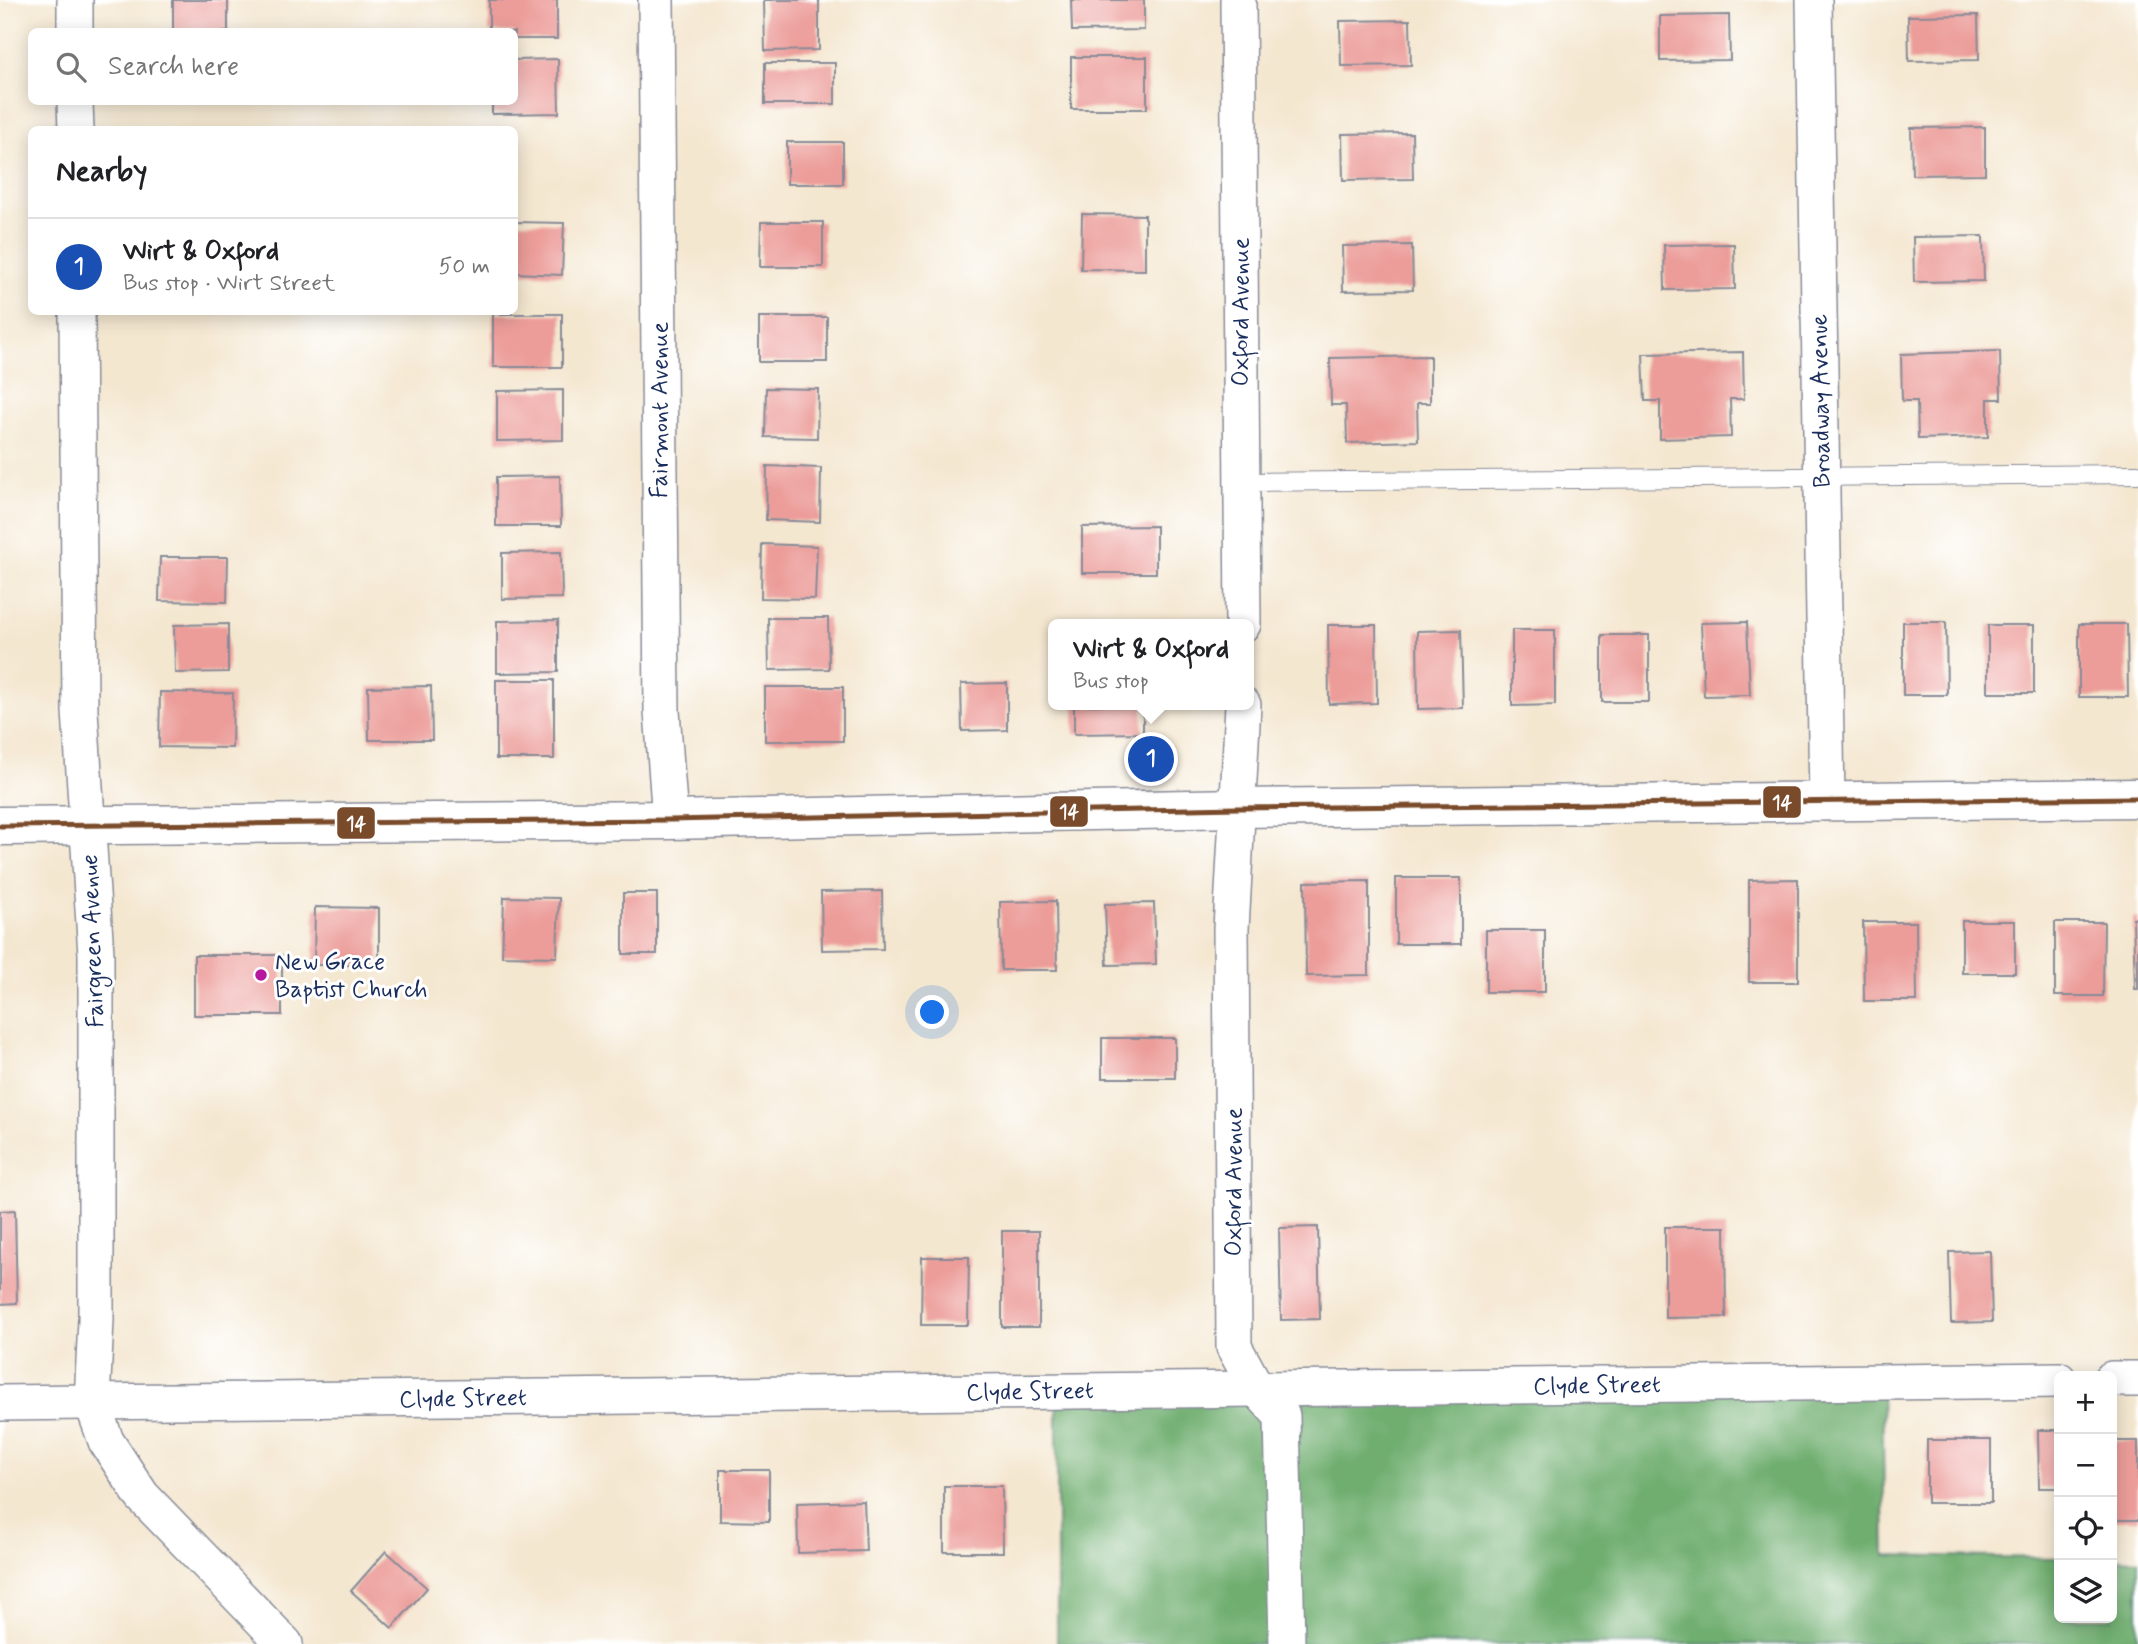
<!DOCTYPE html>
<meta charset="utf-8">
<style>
body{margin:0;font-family:Mynerve,sans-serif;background:#f2f2f2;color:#202124}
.controls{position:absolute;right:21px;bottom:21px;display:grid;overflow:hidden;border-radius:10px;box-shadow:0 4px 18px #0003}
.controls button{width:63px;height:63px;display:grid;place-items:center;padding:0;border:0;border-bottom:2px solid #e0e0e0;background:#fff;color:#202124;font:35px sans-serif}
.you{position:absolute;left:933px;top:1013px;width:24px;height:24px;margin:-18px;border:5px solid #fff;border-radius:50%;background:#1a73e8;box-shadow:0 0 0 10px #1a73e833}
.badge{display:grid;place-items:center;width:46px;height:46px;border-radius:50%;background:#b5179e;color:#fff;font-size:23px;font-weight:700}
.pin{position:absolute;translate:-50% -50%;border:4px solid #fff;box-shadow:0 2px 7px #0006}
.popup{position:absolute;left:1048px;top:619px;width:206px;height:91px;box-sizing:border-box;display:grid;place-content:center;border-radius:10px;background:#fff;filter:drop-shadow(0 2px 5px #0005);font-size:23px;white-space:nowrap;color:#757577}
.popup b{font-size:26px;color:#202124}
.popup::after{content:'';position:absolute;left:50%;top:100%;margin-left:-14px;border:14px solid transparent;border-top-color:#fff}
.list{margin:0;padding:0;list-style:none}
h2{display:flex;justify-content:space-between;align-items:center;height:91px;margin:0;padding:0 28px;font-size:30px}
h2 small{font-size:23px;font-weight:400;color:#757577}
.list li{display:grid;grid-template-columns:46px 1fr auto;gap:21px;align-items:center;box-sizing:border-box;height:98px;padding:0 28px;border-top:2px solid #e0e0e0}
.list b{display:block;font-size:26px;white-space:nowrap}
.list p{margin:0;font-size:23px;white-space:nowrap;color:#757577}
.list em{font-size:23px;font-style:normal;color:#757577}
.icon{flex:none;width:38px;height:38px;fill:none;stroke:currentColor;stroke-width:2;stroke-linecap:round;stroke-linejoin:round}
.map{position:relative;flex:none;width:2138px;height:1644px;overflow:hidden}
.search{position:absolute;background:#fff;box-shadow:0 4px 18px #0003;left:28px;top:28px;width:490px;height:77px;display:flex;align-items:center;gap:18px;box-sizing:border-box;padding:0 24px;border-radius:10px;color:#757577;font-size:26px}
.panel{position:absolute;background:#fff;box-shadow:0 4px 18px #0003;left:28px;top:126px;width:490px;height:189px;border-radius:10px}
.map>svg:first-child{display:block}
</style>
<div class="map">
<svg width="2138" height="1644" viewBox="0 0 2138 1644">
<rect width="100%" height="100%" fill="#fff"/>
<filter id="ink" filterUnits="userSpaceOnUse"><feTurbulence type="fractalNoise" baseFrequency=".0143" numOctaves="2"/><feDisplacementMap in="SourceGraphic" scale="14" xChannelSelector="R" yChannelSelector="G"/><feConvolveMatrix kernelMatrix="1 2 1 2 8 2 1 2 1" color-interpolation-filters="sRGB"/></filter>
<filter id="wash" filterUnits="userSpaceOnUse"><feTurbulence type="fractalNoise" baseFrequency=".00686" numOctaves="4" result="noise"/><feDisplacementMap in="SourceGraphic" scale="28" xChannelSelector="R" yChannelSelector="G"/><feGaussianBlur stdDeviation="1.57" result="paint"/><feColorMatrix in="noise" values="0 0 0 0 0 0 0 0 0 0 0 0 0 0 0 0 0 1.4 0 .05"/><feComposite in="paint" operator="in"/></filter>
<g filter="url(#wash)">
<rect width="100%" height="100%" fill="#f4e7d0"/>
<!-- forest -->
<path fill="#70ae6f" stroke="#466e66" stroke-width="2" d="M1882,1382L1885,1555L2059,1558V1618H2112V1559L2138,1560V1644H1057V1391Z"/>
<g id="blocks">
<!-- building -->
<g fill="#ec9d9a">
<rect x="173" y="0" width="55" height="32"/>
<path d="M489,0H557V39H514V32H489Z"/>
<path d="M764,0H819V50L765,51Z"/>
<path d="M1071,0H1144V30L1072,31Z"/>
<path d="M1729,15L1730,60L1660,61V16Z"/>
<path d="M1978,15L1979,60L1909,61L1908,16Z"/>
<path d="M1410,20L1411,65L1341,66L1340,21Z"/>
<rect x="1071" y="57" width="76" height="52"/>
<path d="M558,59L559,113L492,114V102H514V60Z"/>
<rect x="765" y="63" width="70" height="41"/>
<path d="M1985,127V174L1912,175L1911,128Z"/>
<path d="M1412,133L1413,179L1343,180L1342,134Z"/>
<rect x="787" y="142" width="56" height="42"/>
<path d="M1082,214L1145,215V270L1081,269Z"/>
<path d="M514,222L564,223L562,275L514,273Z"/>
<path d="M761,222H823V267H760Z"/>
<path d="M1983,236L1984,281L1914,282L1913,237Z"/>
<path d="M1734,244L1735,289L1665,290L1664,245Z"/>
<path d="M1412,245L1413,290L1343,291L1342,246Z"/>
<rect x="493" y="314" width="69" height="53"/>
<rect x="759" y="317" width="68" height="45"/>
<path d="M2000,351L2001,399H1988V437L1918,439L1917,401H1902L1901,354Z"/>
<path d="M1743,352L1744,399H1730L1731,437L1660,439V401H1645L1643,354Z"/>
<path d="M1430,356V403H1417L1418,441L1347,443L1346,405H1331L1330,358Z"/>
<path d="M766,388L818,389L817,438L765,437Z"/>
<path d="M563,390V440L497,441V391Z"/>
<path d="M767,466L821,468L820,522L766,520Z"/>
<path d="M560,476L561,526H496V477Z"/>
<path d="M1156,526V573H1082V527Z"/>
<path d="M762,544L817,546L815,599L761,598Z"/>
<path d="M561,552L562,598L502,599V553Z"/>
<path d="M160,557H228L227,602L159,601Z"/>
<path d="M768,618H828L829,669L769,670Z"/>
<path d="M558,620V672L497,673V621Z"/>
<path d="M1747,622L1750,695L1704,696L1701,623Z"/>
<path d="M1903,622H1946L1947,695H1903Z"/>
<path d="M228,624V672L175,673L174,625Z"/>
<path d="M2079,624H2127L2128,697H2079Z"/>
<path d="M1328,625H1376L1377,703L1329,704Z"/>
<rect x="1988" y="625" width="46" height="68"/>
<path d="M1461,630L1463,708L1418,709L1417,631Z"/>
<path d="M1512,630H1555V705L1512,706Z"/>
<rect x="1602" y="635" width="47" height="67"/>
<rect x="496" y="680" width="58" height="79"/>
<path d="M1007,683V730L962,731L961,684Z"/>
<path d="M431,686L432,740H369L368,687Z"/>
<rect x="765" y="687" width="78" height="54"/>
<path d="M160,692L233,693L232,748L159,747Z"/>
<path d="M1074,705H1143V733L1074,734Z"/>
<rect x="1396" y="878" width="65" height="66"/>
<path d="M1798,879V982H1749V880Z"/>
<path d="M1369,881V975L1306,976L1305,882Z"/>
<path d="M882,891L883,949L822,950L821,892Z"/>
<rect x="623" y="893" width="34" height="61"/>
<path d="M504,897L559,898L557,957L502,956Z"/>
<path d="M1056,901L1057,970H1001L1000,902Z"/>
<path d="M1154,903L1156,964L1107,965L1105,904Z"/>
<path d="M315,907L379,908V965H314Z"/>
<path d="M2133,918H2138V989H2135Z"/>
<rect x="1962" y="921" width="53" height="52"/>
<path d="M1863,922H1916L1917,1001H1864Z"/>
<path d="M2055,922H2104L2103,996H2055Z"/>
<rect x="1486" y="930" width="59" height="62"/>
<rect x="194" y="955" width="88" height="60"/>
<rect x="1102" y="1038" width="73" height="40"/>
<path d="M15,1210L17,1303L0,1304V1211Z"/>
<path d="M1318,1227L1320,1319L1281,1320L1279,1228Z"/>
<path d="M1665,1227H1725L1726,1317L1665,1318Z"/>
<rect x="1002" y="1231" width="37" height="96"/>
<path d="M1990,1251L1992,1322L1951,1323L1949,1252Z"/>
<path d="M922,1257H969L968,1325H921Z"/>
<path d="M2038,1430H2059V1488H2039Z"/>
<rect x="1927" y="1440" width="64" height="63"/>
<rect x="2112" y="1441" width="26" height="79"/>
<path d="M720,1470H769V1522L720,1521Z"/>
<path d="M944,1486H1002L1003,1552H944Z"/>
<path d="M864,1501L866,1551L798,1553L797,1503Z"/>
<path d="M386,1551L427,1588L392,1628L351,1591Z"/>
</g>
</g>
</g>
<g filter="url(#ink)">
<use href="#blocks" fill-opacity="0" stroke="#888b97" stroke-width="2"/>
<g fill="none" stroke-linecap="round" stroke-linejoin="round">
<!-- service casing -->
<g stroke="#888b97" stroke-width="20">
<path id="service" d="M1242,482L2138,474"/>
</g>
<!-- minor casing -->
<g stroke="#888b97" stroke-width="38">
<g id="minor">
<path d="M75,0V32"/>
<path d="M656,0L662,711L670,820"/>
<path d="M1238,0L1243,624"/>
<path d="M1814,0L1827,802"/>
<path d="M75,102L76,130"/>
<path d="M77,312L80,711L96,954V1320L92,1402L106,1441L142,1496L285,1644"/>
<path d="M1243,705L1231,929L1234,1347L1257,1389L1282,1416L1287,1644"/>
<path d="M2112,1379H2138"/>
<path d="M0,1403L2059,1380"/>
</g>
</g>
<!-- secondary casing -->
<g stroke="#888b97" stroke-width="41">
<path id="secondary" d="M0,826L670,820L1238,808L2138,798"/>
</g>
<!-- service -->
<use href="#service" stroke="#fff" stroke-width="18"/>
<!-- minor -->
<use href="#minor" stroke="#fff" stroke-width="35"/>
<!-- secondary -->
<use href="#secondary" stroke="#fff" stroke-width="38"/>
<!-- bus-1 casing -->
<g stroke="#fff" stroke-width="10">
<path id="bus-1" d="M0,826L670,820L1238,808L2138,798"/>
</g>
<!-- bus-1 -->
<use href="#bus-1" stroke="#7a4b2a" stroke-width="5"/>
</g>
</g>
<!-- markers -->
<circle fill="#b5179e" stroke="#fff" stroke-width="2.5" cx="261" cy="975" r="7"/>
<g text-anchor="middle" stroke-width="6" stroke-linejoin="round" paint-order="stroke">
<!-- street labels -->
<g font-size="24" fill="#1b2f5e" stroke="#fff">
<text transform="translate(1240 312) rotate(-90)" y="8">Oxford Avenue</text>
<text transform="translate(1820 401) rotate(-91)" y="8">Broadway Avenue</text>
<text transform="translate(659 410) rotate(-90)" y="8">Fairmont Avenue</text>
<text transform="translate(92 941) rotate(-92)" y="8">Fairgreen Avenue</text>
<text transform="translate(1233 1182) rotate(-90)" y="8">Oxford Avenue</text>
<text transform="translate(1597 1385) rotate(-1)" y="8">Clyde Street</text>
<text transform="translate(1030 1391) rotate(-1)" y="8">Clyde Street</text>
<text transform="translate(463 1398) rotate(-1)" y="8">Clyde Street</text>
</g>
<!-- poi labels -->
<g font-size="24" fill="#1b2f5e" stroke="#fff" text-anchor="start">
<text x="275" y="969">New Grace<tspan x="275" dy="28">Baptist Church</tspan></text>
</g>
</g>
<g stroke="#fff" stroke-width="2.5">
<rect x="1762" y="785" width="40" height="34" rx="7" fill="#7a4b2a"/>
<rect x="1049" y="795" width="40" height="33" rx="7" fill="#7a4b2a"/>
<rect x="336" y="806" width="40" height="34" rx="7" fill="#7a4b2a"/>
</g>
<g font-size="19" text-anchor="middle" font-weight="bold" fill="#fff">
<text x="1782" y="809">14</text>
<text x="1069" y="818">14</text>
<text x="356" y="830">14</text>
</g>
</svg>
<div class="controls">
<button>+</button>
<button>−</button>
<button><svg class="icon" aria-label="locate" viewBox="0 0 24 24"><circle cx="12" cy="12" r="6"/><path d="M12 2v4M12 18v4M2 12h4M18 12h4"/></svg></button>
<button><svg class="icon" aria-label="layers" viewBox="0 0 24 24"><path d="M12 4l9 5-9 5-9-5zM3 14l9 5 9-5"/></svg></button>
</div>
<div class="you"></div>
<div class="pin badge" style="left:1151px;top:759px;background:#1a4fb4">1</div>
<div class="popup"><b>Wirt &amp; Oxford</b>Bus stop</div>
<div class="search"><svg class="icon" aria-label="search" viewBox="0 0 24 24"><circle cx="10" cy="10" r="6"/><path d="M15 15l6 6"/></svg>Search here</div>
<section class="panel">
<h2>Nearby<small></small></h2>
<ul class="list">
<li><span class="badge" style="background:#1a4fb4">1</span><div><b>Wirt &amp; Oxford</b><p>Bus stop · Wirt Street</p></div><em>50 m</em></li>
</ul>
</section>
</div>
